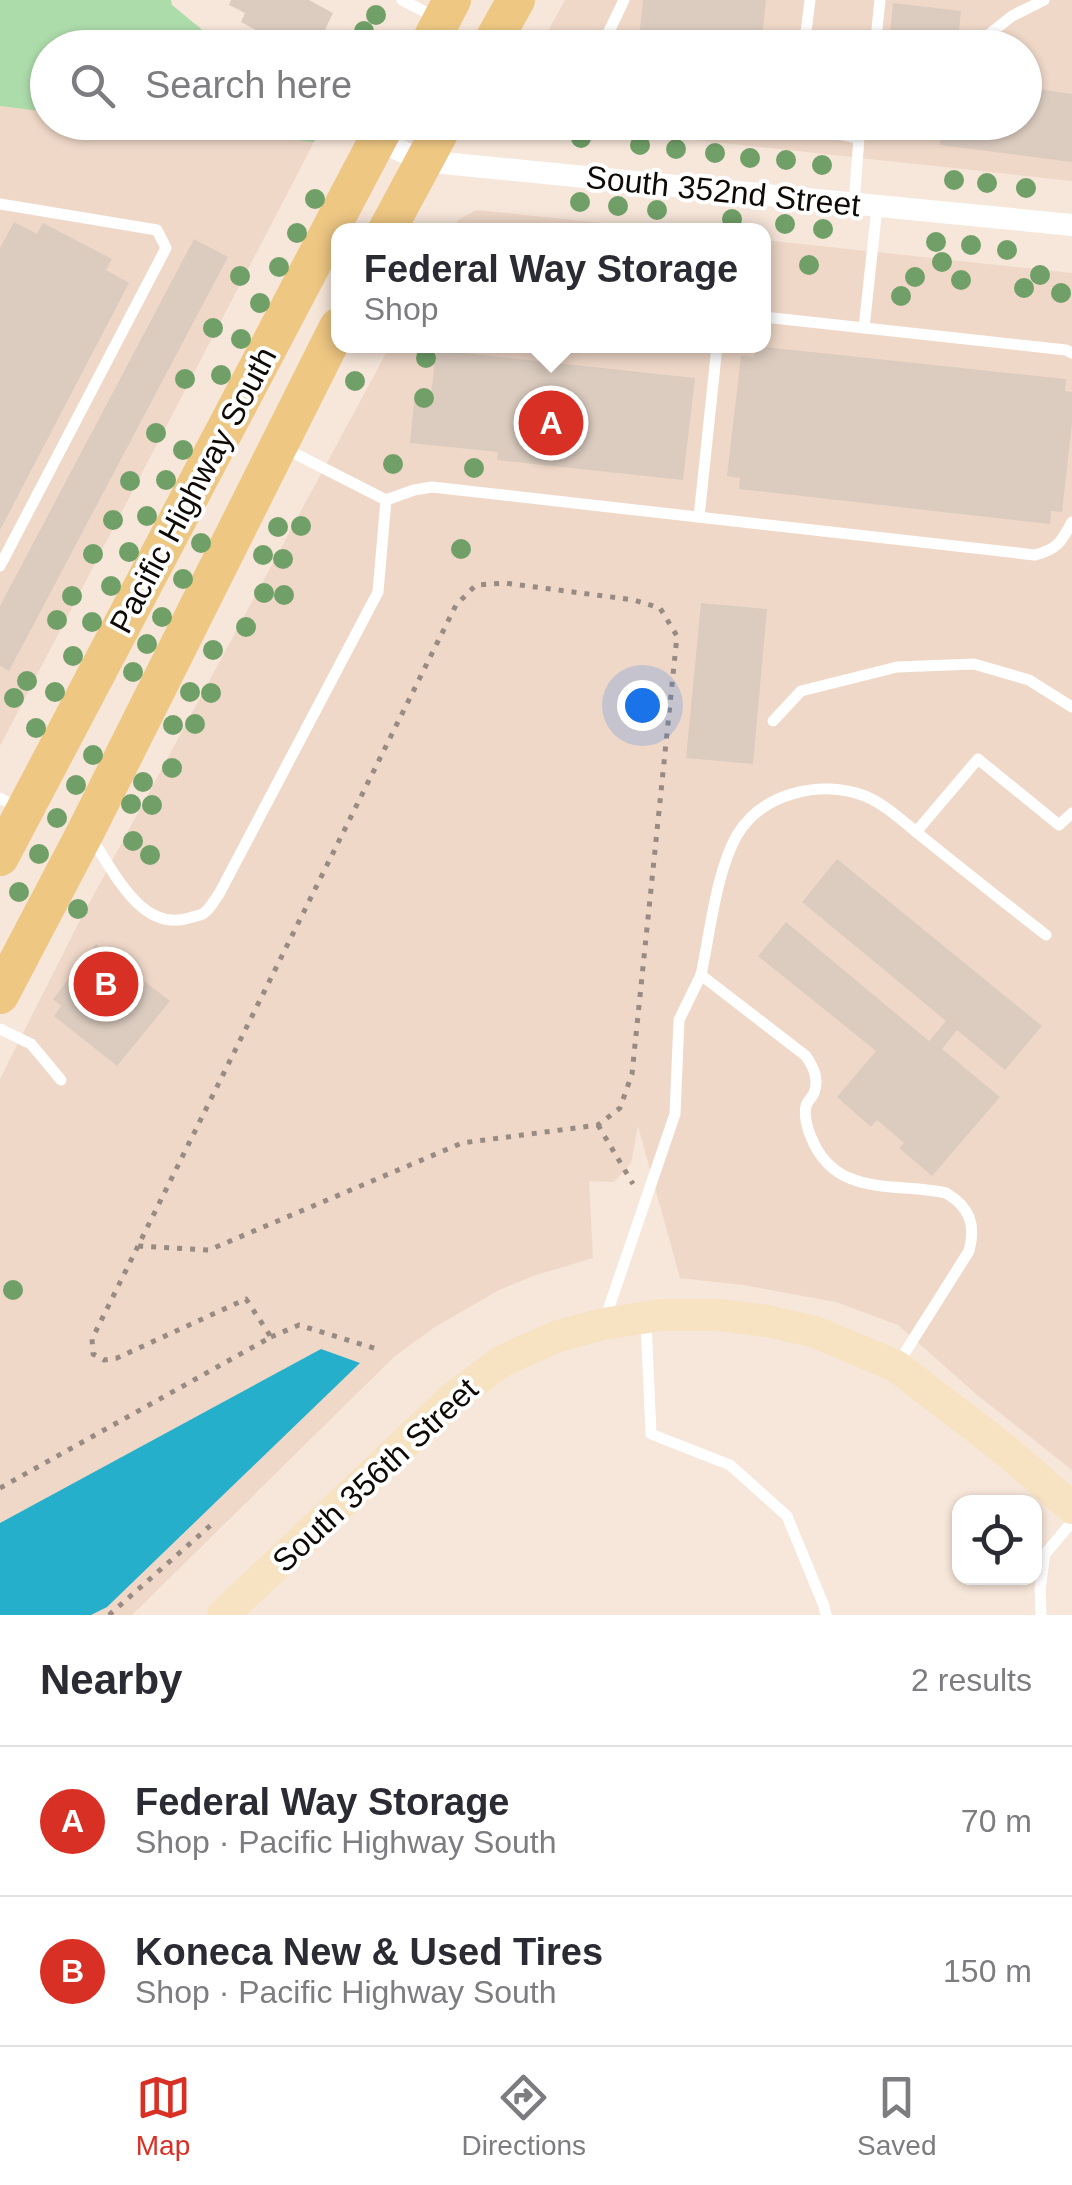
<!DOCTYPE html>
<meta charset="utf-8">
<style>
body{margin:0;font-family:Helvetica,sans-serif;background:#f2f2f3;color:#2b2b33}
.controls{position:absolute;right:30px;bottom:30px;display:grid;overflow:hidden;border-radius:20px;box-shadow:0 2px 8px #0004}
.controls button{width:90px;height:90px;display:grid;place-items:center;padding:0;border:0;border-bottom:2px solid #e1e1e2;background:#fff;color:#2b2b33;font:50px sans-serif}
.you{position:absolute;left:642px;top:705px;width:35px;height:35px;margin:-25px;border:8px solid #fff;border-radius:50%;background:#1a73e8;box-shadow:0 0 0 15px #1a73e833}
.badge{display:grid;place-items:center;width:65px;height:65px;border-radius:50%;background:#d93025;color:#fff;font-size:32px;font-weight:700}
.pin{position:absolute;translate:-50% -50%;border:5px solid #fff;box-shadow:0 2px 10px #0006}
.popup{position:absolute;left:331px;top:223px;width:440px;height:130px;box-sizing:border-box;display:grid;place-content:center;border-radius:20px;background:#fff;filter:drop-shadow(0 2px 8px #0005);font-size:32px;white-space:nowrap;color:#7c7c81}
.popup b{font-size:38px;color:#2b2b33}
.popup::after{content:'';position:absolute;left:50%;top:100%;margin-left:-20px;border:20px solid transparent;border-top-color:#fff}
.list{margin:0;padding:0;list-style:none}
h2{display:flex;justify-content:space-between;align-items:center;height:130px;margin:0;padding:0 40px;font-size:42px}
h2 small{font-size:32px;font-weight:400;color:#7c7c81}
.list li{display:grid;grid-template-columns:65px 1fr auto;gap:30px;align-items:center;box-sizing:border-box;height:150px;padding:0 40px;border-top:2px solid #e1e1e2}
.list b{display:block;font-size:38px;white-space:nowrap}
.list p{margin:0;font-size:32px;white-space:nowrap;color:#7c7c81}
.list em{font-size:32px;font-style:normal;color:#7c7c81}
.icon{flex:none;width:55px;height:55px;fill:none;stroke:currentColor;stroke-width:2;stroke-linecap:round;stroke-linejoin:round}
.map{position:relative;flex:none;width:1072px;height:1615px;overflow:hidden}
.search{position:absolute;background:#fff;box-shadow:0 2px 8px #0004;left:30px;right:30px;top:30px;height:110px;display:flex;align-items:center;gap:25px;box-sizing:border-box;padding:0 35px;border-radius:55px;color:#7c7c81;font-size:38px}
.sheet{height:430px;background:#fff}
nav{display:flex;justify-content:space-around;align-items:center;box-sizing:border-box;height:140px;border-top:2px solid #e1e1e2;background:#fff;font-size:28px;color:#7c7c81}
nav a{display:grid;justify-items:center;gap:5px}
nav .on{color:#d93025}
.map>svg:first-child{display:block}
</style>
<div class="map">
<svg width="1072" height="1615" viewBox="0 0 1072 1615">
<rect width="100%" height="100%" fill="#f7e6da"/>
<!-- built -->
<g fill="#efd8c8">
<path d="M565,0H1072V181L540,123L1024,122V48H539Z"/>
<path d="M0,106L47,112L48,122L143,123L314,142L0,746Z"/>
<path d="M476,210L669,230H452L458,220Z"/>
<path d="M764,240L1072,273V1470L976,1394L898,1325L836,1302L743,1285L680,1278L638,1126L631,1163L614,1182L589,1181L593,1258L533,1276L499,1290L435,1327L395,1356L132,1615H0V1079L78,924L390,346H764Z"/>
</g>
<!-- green -->
<g fill="#addcab">
<path d="M0,0H171L172,5L223,47L48,48L47,112L0,106Z"/>
<path d="M143,123L325,122V123L314,142Z"/>
</g>
<!-- water -->
<path fill="#26afcb" d="M321,1349L360,1363L107,1607L91,1615H0V1523Z"/>
<!-- building -->
<g fill="#dcccc0">
<path d="M231,0H309L333,13L316,48H290L241,22L245,13L229,5Z"/>
<path d="M643,0H766L761,48H638Z"/>
<path d="M893,3L961,11L957,48L889,45Z"/>
<path d="M1024,87L1072,94V162L940,145L943,122H1024Z"/>
<path d="M14,222L37,234L43,223L112,259L106,270L129,283L0,530V248Z"/>
<path d="M194,239L228,257L9,671L0,666V606Z"/>
<path d="M755,346L1066,379L1065,391L1072,392V423L1062,512L1051,511L1050,524L739,489L740,478L727,476L741,356L754,357Z"/>
<path d="M436,350L695,378L683,480L497,460L498,452L410,443L414,403L430,404Z"/>
<path d="M701,603L767,609L753,764L686,758Z"/>
<path d="M837,859L1042,1026L1005,1070L957,1030L942,1049L1000,1097L932,1176L899,1148L904,1143L877,1120L871,1127L837,1097L876,1051L758,956L786,922L929,1041L946,1021L802,902Z"/>
<path d="M96,944L170,1001L117,1066L54,1016L61,1006L53,999Z"/>
</g>
<g fill="none" stroke-linecap="round" stroke-linejoin="round">
<!-- path -->
<g stroke="#988b83" stroke-width="5" stroke-dasharray="5 8" stroke-linecap="butt">
<path d="M598,1125L633,1184"/>
<path d="M271,1337L299,1325L380,1350"/>
<path d="M0,1488L271,1337L246,1299L117,1358L104,1360L93,1354L92,1339L138,1246L456,605L476,585L505,583L634,600L660,608L677,636L632,1074L620,1108L598,1125L462,1143L209,1250L138,1246"/>
<path d="M109,1615L211,1525"/>
</g>
<!-- service -->
<g stroke="#fff" stroke-width="11">
<path d="M402,0L437,18"/>
<path d="M601,48L624,0"/>
<path d="M804,48L810,0"/>
<path d="M875,48L880,0"/>
<path d="M972,48L1012,16L1044,0"/>
<path d="M765,122L794,126L795,122"/>
<path d="M794,126L859,138"/>
<path d="M854,203L859,138L873,122"/>
<path d="M0,204L157,230L166,248L0,566"/>
<path d="M764,317L1066,350L1072,353"/>
<path d="M864,328L877,207"/>
<path d="M282,447L386,500L414,490L432,487L1035,555C1058,549 1061,542 1072,522"/>
<path d="M699,517L717,346"/>
<path d="M773,721L801,691L897,667L974,664L1029,680L1072,707"/>
<path d="M0,798L20,809"/>
<path d="M916,832L978,759L1059,825L1072,813"/>
<path d="M91,838C114,871 141,933 189,918C194,916 200,916 204,913C210,909 215,899 219,894L378,592L386,500"/>
<path d="M0,1029L31,1044L61,1080"/>
<path d="M605,1319L675,1114L679,1020L701,975"/>
<path d="M646,1321L651,1434L730,1465L787,1516L824,1606L826,1615"/>
<path d="M899,1362L969,1251C976,1225 970,1207 946,1193C894,1182 835,1198 811,1137C807,1129 804,1115 806,1106C807,1101 812,1098 814,1093C819,1079 814,1068 806,1056L701,975C710,933 716,872 737,835C762,793 821,779 865,796C887,805 908,826 926,840C966,872 1006,904 1046,935"/>
<path d="M1041,1615L1040,1589L1045,1554L1072,1522"/>
</g>
<!-- minor -->
<path stroke="#fff" stroke-width="22" d="M377,140L423,161L1072,225"/>
<!-- secondary -->
<path stroke="#f7e3c1" stroke-width="32" d="M223,1615L454,1397L502,1361L558,1336L603,1324L661,1315H719L767,1321L815,1332L896,1366L1004,1449L1072,1508"/>
<!-- primary -->
<g stroke="#eec783" stroke-width="38">
<path d="M427,48L452,0"/>
<path d="M489,48L516,0"/>
<path d="M387,230L445,122"/>
<path d="M0,857L387,122"/>
<path d="M0,995L86,831L338,327"/>
</g>
</g>
<!-- trees -->
<g fill="#70a068">
<circle cx="376" cy="15" r="10"/>
<circle cx="364" cy="31" r="10"/>
<circle cx="581" cy="138" r="10"/>
<circle cx="640" cy="145" r="10"/>
<circle cx="676" cy="149" r="10"/>
<circle cx="715" cy="153" r="10"/>
<circle cx="750" cy="158" r="10"/>
<circle cx="786" cy="160" r="10"/>
<circle cx="822" cy="165" r="10"/>
<circle cx="954" cy="180" r="10"/>
<circle cx="987" cy="183" r="10"/>
<circle cx="1026" cy="188" r="10"/>
<circle cx="315" cy="199" r="10"/>
<circle cx="580" cy="202" r="10"/>
<circle cx="618" cy="206" r="10"/>
<circle cx="657" cy="210" r="10"/>
<circle cx="732" cy="219" r="10"/>
<circle cx="785" cy="224" r="10"/>
<circle cx="823" cy="229" r="10"/>
<circle cx="297" cy="233" r="10"/>
<circle cx="936" cy="242" r="10"/>
<circle cx="971" cy="245" r="10"/>
<circle cx="1007" cy="250" r="10"/>
<circle cx="942" cy="262" r="10"/>
<circle cx="809" cy="265" r="10"/>
<circle cx="279" cy="267" r="10"/>
<circle cx="1040" cy="275" r="10"/>
<circle cx="240" cy="276" r="10"/>
<circle cx="915" cy="277" r="10"/>
<circle cx="961" cy="280" r="10"/>
<circle cx="1024" cy="288" r="10"/>
<circle cx="1061" cy="293" r="10"/>
<circle cx="901" cy="296" r="10"/>
<circle cx="260" cy="303" r="10"/>
<circle cx="213" cy="328" r="10"/>
<circle cx="241" cy="339" r="10"/>
<circle cx="426" cy="358" r="10"/>
<circle cx="221" cy="375" r="10"/>
<circle cx="185" cy="379" r="10"/>
<circle cx="355" cy="381" r="10"/>
<circle cx="424" cy="398" r="10"/>
<circle cx="156" cy="433" r="10"/>
<circle cx="183" cy="450" r="10"/>
<circle cx="393" cy="464" r="10"/>
<circle cx="474" cy="468" r="10"/>
<circle cx="166" cy="480" r="10"/>
<circle cx="130" cy="481" r="10"/>
<circle cx="147" cy="516" r="10"/>
<circle cx="113" cy="520" r="10"/>
<circle cx="301" cy="526" r="10"/>
<circle cx="278" cy="527" r="10"/>
<circle cx="201" cy="543" r="10"/>
<circle cx="461" cy="549" r="10"/>
<circle cx="129" cy="552" r="10"/>
<circle cx="93" cy="554" r="10"/>
<circle cx="263" cy="555" r="10"/>
<circle cx="283" cy="559" r="10"/>
<circle cx="183" cy="579" r="10"/>
<circle cx="111" cy="586" r="10"/>
<circle cx="264" cy="593" r="10"/>
<circle cx="284" cy="595" r="10"/>
<circle cx="72" cy="596" r="10"/>
<circle cx="162" cy="617" r="10"/>
<circle cx="57" cy="620" r="10"/>
<circle cx="92" cy="622" r="10"/>
<circle cx="246" cy="627" r="10"/>
<circle cx="147" cy="644" r="10"/>
<circle cx="213" cy="650" r="10"/>
<circle cx="73" cy="656" r="10"/>
<circle cx="133" cy="672" r="10"/>
<circle cx="27" cy="681" r="10"/>
<circle cx="55" cy="692" r="10"/>
<circle cx="190" cy="692" r="10"/>
<circle cx="211" cy="693" r="10"/>
<circle cx="14" cy="698" r="10"/>
<circle cx="195" cy="724" r="10"/>
<circle cx="173" cy="725" r="10"/>
<circle cx="36" cy="728" r="10"/>
<circle cx="93" cy="755" r="10"/>
<circle cx="172" cy="768" r="10"/>
<circle cx="143" cy="782" r="10"/>
<circle cx="76" cy="785" r="10"/>
<circle cx="131" cy="804" r="10"/>
<circle cx="152" cy="805" r="10"/>
<circle cx="57" cy="818" r="10"/>
<circle cx="133" cy="841" r="10"/>
<circle cx="39" cy="854" r="10"/>
<circle cx="150" cy="855" r="10"/>
<circle cx="19" cy="892" r="10"/>
<circle cx="78" cy="909" r="10"/>
<circle cx="13" cy="1290" r="10"/>
</g>
<g text-anchor="middle" stroke-width="8" stroke-linejoin="round" paint-order="stroke">
<!-- street labels -->
<g font-size="32" fill="#100a07" stroke="#fff">
<text transform="translate(723 191) rotate(6)" y="11">South 352nd Street</text>
<text transform="translate(193 490) rotate(-62)" y="11">Pacific Highway South</text>
<text transform="translate(375 1475) rotate(-43)" y="11">South 356th Street</text>
</g>
</g>
</svg>
<div class="controls">
<button><svg class="icon" aria-label="locate" viewBox="0 0 24 24"><circle cx="12" cy="12" r="6"/><path d="M12 2v4M12 18v4M2 12h4M18 12h4"/></svg></button>
</div>
<div class="you"></div>
<div class="pin badge" style="left:551px;top:423px">A</div>
<div class="popup"><b>Federal Way Storage</b>Shop</div>
<div class="pin badge" style="left:106px;top:984px">B</div>
<div class="search"><svg class="icon" aria-label="search" viewBox="0 0 24 24"><circle cx="10" cy="10" r="6"/><path d="M15 15l6 6"/></svg>Search here</div>
</div>
<section class="sheet">
<h2>Nearby<small>2 results</small></h2>
<ul class="list">
<li><span class="badge">A</span><div><b>Federal Way Storage</b><p>Shop · Pacific Highway South</p></div><em>70 m</em></li>
<li><span class="badge">B</span><div><b>Koneca New &amp; Used Tires</b><p>Shop · Pacific Highway South</p></div><em>150 m</em></li>
</ul>
</section>
<nav>
<a class="on"><svg class="icon" aria-label="map" viewBox="0 0 24 24"><path d="M3 6l6-2 6 2 6-2v14l-6 2-6-2-6 2zM9 4v14M15 6v14"/></svg>Map</a>
<a><svg class="icon" aria-label="directions" viewBox="0 0 24 24"><path d="M12 3l9 9-9 9-9-9zM9 14v-3h6M13 9l2 2-2 2"/></svg>Directions</a>
<a><svg class="icon" aria-label="saved" viewBox="0 0 24 24"><path d="M7 4h10v16l-5-4-5 4z"/></svg>Saved</a>
</nav>
